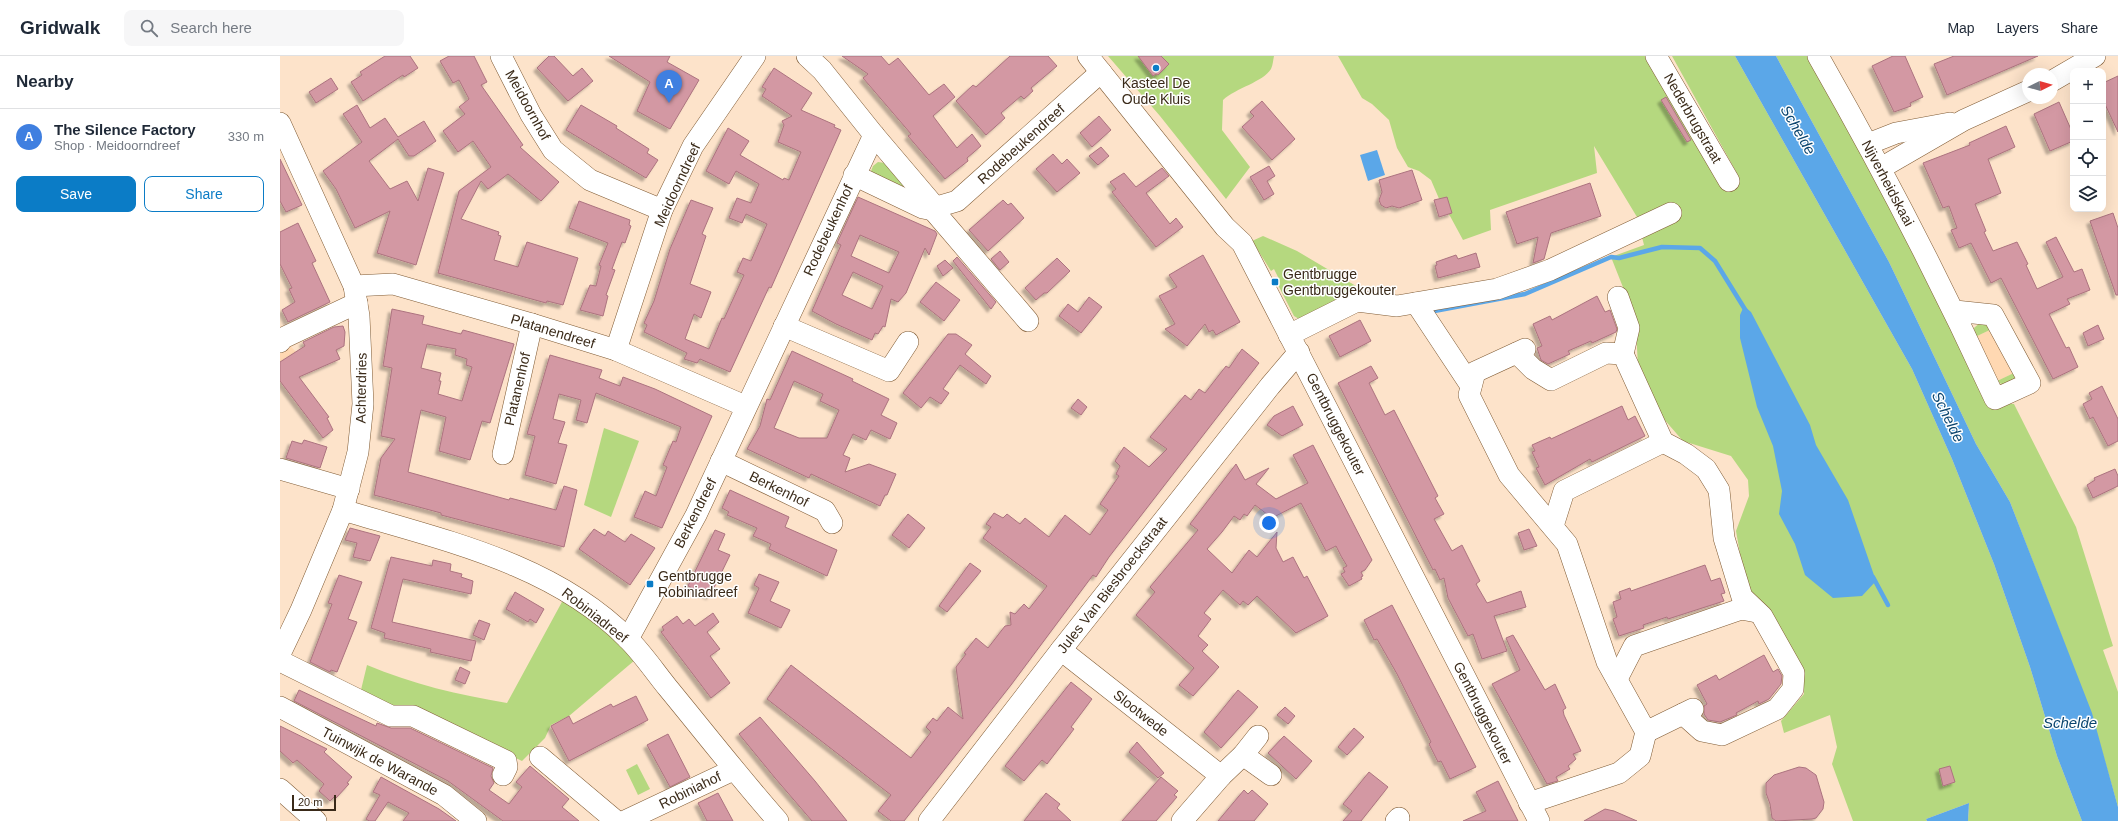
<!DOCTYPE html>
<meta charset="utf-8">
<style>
body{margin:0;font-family:Arial,sans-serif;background:#f6f6f7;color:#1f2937}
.controls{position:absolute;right:12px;top:12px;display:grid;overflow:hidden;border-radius:8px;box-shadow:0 4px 16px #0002}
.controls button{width:36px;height:36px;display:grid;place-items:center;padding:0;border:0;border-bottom:1px solid #e0e1e3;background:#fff;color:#1f2937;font:20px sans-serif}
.compass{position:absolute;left:1742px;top:12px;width:36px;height:36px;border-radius:50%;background:#fff;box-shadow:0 4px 16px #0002;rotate:85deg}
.scale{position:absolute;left:12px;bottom:10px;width:44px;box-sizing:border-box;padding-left:4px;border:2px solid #3a2a19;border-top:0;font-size:11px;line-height:14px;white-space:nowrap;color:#3a2a19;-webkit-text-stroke:3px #fff;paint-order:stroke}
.you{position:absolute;left:989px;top:467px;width:14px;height:14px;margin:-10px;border:3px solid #fff;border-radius:50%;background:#1a73e8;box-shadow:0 0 0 6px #1a73e833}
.badge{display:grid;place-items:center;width:26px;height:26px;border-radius:50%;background:#0b7cc6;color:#fff;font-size:13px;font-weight:700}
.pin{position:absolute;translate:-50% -33px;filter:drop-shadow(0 1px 2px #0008)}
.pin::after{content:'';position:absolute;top:21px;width:14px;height:12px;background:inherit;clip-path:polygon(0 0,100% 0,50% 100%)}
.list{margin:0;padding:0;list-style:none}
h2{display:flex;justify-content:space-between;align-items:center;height:52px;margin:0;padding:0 16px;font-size:17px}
h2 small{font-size:13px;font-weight:400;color:#747a83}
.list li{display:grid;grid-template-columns:26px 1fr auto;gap:12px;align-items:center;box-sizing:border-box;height:56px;padding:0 16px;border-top:1px solid #e0e1e3}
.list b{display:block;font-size:15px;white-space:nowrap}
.list p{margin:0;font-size:13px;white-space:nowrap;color:#747a83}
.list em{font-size:13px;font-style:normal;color:#747a83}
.actions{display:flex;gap:8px;padding:12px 16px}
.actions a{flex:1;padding:9px 0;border:1px solid #0b7cc6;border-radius:8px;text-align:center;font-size:14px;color:#0b7cc6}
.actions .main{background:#0b7cc6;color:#fff}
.icon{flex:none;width:22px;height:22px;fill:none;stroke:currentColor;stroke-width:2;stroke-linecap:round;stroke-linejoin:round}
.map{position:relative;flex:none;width:1838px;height:765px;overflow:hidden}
header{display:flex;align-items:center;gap:24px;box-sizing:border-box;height:56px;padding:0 20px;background:#fff;border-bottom:1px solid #e0e1e3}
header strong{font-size:19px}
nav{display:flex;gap:22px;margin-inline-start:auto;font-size:14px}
.search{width:280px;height:36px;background:#f6f6f7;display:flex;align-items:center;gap:10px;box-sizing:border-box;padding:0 14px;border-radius:8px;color:#747a83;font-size:15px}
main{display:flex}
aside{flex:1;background:#fff}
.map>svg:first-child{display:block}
</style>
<header>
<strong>Gridwalk</strong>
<div class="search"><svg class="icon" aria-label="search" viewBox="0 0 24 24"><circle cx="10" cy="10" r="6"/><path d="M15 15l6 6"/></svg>Search here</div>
<nav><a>Map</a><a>Layers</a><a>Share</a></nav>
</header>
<main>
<aside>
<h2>Nearby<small></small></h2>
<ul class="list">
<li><span class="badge" style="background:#3f7fe0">A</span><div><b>The Silence Factory</b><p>Shop · Meidoorndreef</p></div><em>330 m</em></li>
</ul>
<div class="actions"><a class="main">Save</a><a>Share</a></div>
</aside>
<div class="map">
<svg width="1838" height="765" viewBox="0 0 1838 765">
<defs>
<filter id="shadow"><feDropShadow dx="-3.5" dy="3.5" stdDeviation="1" flood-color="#0004"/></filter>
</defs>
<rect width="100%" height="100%" fill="#fde3ca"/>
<!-- built -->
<g fill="#ffd8b2">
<path d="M1714,272L1736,316L1717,325L1695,281Z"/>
<path d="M0,279L16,296L0,324Z"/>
</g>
<!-- green -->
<g fill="#b5d87f">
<path d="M828,0H994C993,4 993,9 991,13C983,26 956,32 943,44L942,74L970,111L946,143L880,60Z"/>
<path d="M1058,0H1369L1438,116L1459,121L1392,0H1455L1632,313L1672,403L1714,508L1750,611L1777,700L1802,765H1688L1689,747L1646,763L1647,765H1573L1552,708L1557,691L1550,659L1504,677L1501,665L1524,638V625L1465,526L1456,475L1469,440L1468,424L1451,400L1403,385L1376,354L1358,312L1356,271L1352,254L1331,201L1364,189L1357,161L1314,90L1317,117L1210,154L1211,174L1183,184L1170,160L1163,152L1151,124L1139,115L1128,111L1117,92L1109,64L1092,48L1082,42Z"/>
<path d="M1496,0H1528L1594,117L1708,346L1734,348L1796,471L1833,590L1823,594L1838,636V751L1811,657L1730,446L1696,388L1609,206Z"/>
<path d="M598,106L605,107L634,138L593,120L591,115L593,110Z"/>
<path d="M983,180L1017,195L1076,230L1074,241L1019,263L1014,260L996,225L999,223L994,213L991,215L972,185Z"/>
<path d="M1702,265L1714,272L1695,281L1694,272Z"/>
<path d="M1736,316L1737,322L1724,330L1717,325Z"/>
<path d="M324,372L359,385L331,461L304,449Z"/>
<path d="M283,544L317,568L355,604L289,660L271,669L265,682L242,705L132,652H107L80,638L87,609C132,628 179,639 227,647Z"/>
<path d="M357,708L370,733L358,739L346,714Z"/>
</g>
<!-- water -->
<g fill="#5ba7e8">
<path d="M1455,0H1496L1609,206L1696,388L1730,446L1812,657L1838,751V765H1802L1777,700L1750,611L1714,508L1672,403L1632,313Z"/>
<path d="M1097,94L1105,119L1088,125L1080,99Z"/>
<path d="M1464,250L1471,256L1530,369L1536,389L1568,444L1596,525L1582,540L1553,542L1525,519L1515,488L1499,458L1502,435L1493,390L1477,351L1460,282V259Z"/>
<path d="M1689,747L1688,765H1647L1646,763Z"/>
</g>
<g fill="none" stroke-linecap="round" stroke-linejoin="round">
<!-- stream -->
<g stroke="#5ba7e8" stroke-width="4.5">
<path d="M1149,256L1245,238L1331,201L1339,202L1382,191L1420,192L1435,205L1466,255"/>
<path d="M1593,521L1608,549"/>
</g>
</g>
<!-- building -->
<g fill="#d398a3" stroke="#ac737f" fill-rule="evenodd" filter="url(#shadow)">
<path d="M105,0H130L138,12L124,21L123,19L83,45L71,26L82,19L80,16Z"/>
<path d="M169,0H194L207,26L201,29L243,89L240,91L279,126L261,145L228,118L208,133L201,125L181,163L219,176L218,179L221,180L214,204L238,211L247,186L298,202L283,249L267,245L266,247L158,217L179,135L211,111L193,85L178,96L163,75L185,58L179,51L189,43L179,24L173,27L160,5Z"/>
<path d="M269,0H274L293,20L302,12L313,25L288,45L257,12Z"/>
<path d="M329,0H390L387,6L419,24L390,73L357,55L370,26Z"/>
<path d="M562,0H601L609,9L618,2L649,39L664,28L675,41L653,60L677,92L692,78L701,90L687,102L688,105L665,123L628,80L631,78L583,22L588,18Z"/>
<path d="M730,0H768L777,10L751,32L753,35L744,43L741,40L721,57L725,62L706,79L676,45L693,29L696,31Z"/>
<path d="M858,0H881L889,8L878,19L876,18L873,20Z"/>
<path d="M1613,0H1625L1643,41L1630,47L1631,50L1614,56L1592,10Z"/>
<path d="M1674,0H1758L1667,39L1654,8Z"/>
<path d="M494,12L532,37L521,54L555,69L554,71L561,74L491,232L489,231L450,316L420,303L417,307L404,303L407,297L364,276L367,269L364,267L374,245L390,193L411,144L433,152L422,178L426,180L410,228L431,236L421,262L414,258L405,283L429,293L442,262L444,263L464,219L457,216L463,202L471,205L487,168L466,158L462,167L449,162L457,142L471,147L479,128L456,115L449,128L426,115L448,72L469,85L460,99L503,124L504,122L509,124L521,96L498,86L504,69L502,65L512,60L482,40L486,33L482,31Z"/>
<path d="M1838,20V76L1823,44V27Z"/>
<path d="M51,22L58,33L36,47L29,36Z"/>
<path d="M1386,41L1411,84L1407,86L1381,44Z"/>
<path d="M982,45L1015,83L992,104L962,71L974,60L970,56Z"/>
<path d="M1779,46L1793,78V85L1770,95L1754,58Z"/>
<path d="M77,49L90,72L105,62L118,81L144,65L156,85L134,100H129L118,83L89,105L110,133L127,125L138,145L148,112L164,117L136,209L97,197L110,155L75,172L56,133L43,115L82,86L63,58Z"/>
<path d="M301,49L337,70L336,72L369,93L367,97L378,104L366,122L286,74Z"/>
<path d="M819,60L831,74L812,91L800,77Z"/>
<path d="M1726,70L1735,91L1708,103L1721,137L1695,148L1706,175L1704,176L1713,195L1737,186L1748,208L1746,209L1757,233L1783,221L1766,186L1776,181L1794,216L1802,213L1810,234L1787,243L1790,248L1769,258L1786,292L1789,291L1798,311L1773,323L1721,222L1711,227L1691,187L1679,192L1671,174L1677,172L1669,150L1663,152L1643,107L1690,89L1689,87Z"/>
<path d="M821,91L829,100L818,109L809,100Z"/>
<path d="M773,98L782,108L787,103L800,117L777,136L756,113Z"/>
<path d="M0,103L22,149L6,156L0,145Z"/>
<path d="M989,110L995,120L987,125L994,138L984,144L970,121Z"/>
<path d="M882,112L889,120L866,137L890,168L896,162L903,171L876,191L832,136L836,133L830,126L844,117L856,131Z"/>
<path d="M1132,114L1142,144L1119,152L1112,150L1106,152L1101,149L1099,144L1102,136L1099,124Z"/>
<path d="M1310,127L1321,160L1271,177L1264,203L1253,207L1258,181L1237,188L1226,156Z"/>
<path d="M578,141L655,175L657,178L649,199L645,192L626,237L618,246L611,243L605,271L603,270L598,278L595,277L592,284L556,268L532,255L561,189L557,187ZM580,179L619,196L609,217L571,200ZM573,216L603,230L592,253L562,239Z"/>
<path d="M1167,141L1172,157L1159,161L1154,144Z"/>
<path d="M723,144L728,149L731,147L744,162L708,195L689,174Z"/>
<path d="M299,145L350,164L349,169L351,170L345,187L342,186L332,213L335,214L326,239L328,240L323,260L300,254L310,229L316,230L321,210L319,209L328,187L289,172Z"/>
<path d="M1833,157L1838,172V239H1836L1810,165Z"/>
<path d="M18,167L36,205L32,207L50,246L8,266L2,254L15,246L9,233L12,232L0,208V176Z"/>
<path d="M720,195L729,206L720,214L711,203Z"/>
<path d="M1196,197L1200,211L1158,222L1155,210L1157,209L1156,206L1176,199L1178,203Z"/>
<path d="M923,199L960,266L936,279L933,274L929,276L925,268L907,290L885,273L895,268L879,240L897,231L889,219Z"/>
<path d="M677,201L716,246L711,253L673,205Z"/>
<path d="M777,202L790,215L767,237H764L756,244L745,232Z"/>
<path d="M665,204L673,212L663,220L657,210Z"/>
<path d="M656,226L680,244L664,265L640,246Z"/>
<path d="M1317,240L1325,256L1330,254L1337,273L1336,276L1312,287L1311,285L1288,295L1290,298L1268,308L1261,304L1257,292L1262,290L1253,268L1270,260L1272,264Z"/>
<path d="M809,241L822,251L801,277L779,260L788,248L798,256Z"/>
<path d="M112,253L144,260L142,268L181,278L183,274L234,288L210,367L202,365L190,404L159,395L166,361L141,354L128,416L229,444L230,442L276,454L284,430L297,434L284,491L161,459V457L94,439L101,402L115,383L101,380L112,312L103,310ZM147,288L176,293L175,299L187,303L186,309L192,311L182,345L158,338L161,325H159L161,317L141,312Z"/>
<path d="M1080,264L1091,285L1060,301L1049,280Z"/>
<path d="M1818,269L1824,283L1808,290L1803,277Z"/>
<path d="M63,270L65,276L64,290L56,294L60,303L19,321L49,361L47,362L53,374L43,382L0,325V306L25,290L23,286L54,271Z"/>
<path d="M668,278H676L692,289L685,298L711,320L706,328L680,309L663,333L669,337L661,348L650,341L641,352L623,337Z"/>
<path d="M962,293L979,307L829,501L816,521L813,519L731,629L624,765H611L598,755L611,739L487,643L511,609L631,702L651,676L646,671L653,662L657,665L668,651L683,663L676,611L686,598L684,597L696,582L708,592L725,570L731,569L730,556L735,558L744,548L749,553L767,530L703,482L711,471L706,468L714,457L723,462L727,458L740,468L745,462L769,481L785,459L810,479L828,454L820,448L839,420L836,418L840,410L835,405L844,391L869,411L887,393L870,381L905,339L911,344L919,333L925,337L946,310L949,312Z"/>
<path d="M512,295L573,323L572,325L609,343L601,359L617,367L610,383L591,374L586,384L573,378L563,399L570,402L565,416L589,408L616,418L607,439H605L600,450L531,418L529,422L467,393L480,370L487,343L490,344ZM514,325L543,338L540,345L559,354L547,382H519L494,372Z"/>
<path d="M270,299L322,314L319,322L340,330L343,321L375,333L432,360L382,472L354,461L365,435L376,440L387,411L383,409L393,385L396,386L401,371L316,337L307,367L296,364L301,344L279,338L273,363L285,366L278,387L287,389L276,428L245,419L255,380L247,378Z"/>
<path d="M1091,310L1098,322L1089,327L1105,359L1114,354L1158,440L1155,442L1164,458L1154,463L1172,495L1182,489L1200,525L1196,528L1207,547L1241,535L1246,551L1214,560L1227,595L1202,603L1193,578L1188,580L1168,542L1164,522L1160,524L1155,513L1153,514L1058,327Z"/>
<path d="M1822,330L1838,363V385L1828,390L1813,361L1810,363L1803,348L1812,343L1809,337Z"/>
<path d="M798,343L807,351L801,359L791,352Z"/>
<path d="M1013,350L1023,369L1002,380L987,369L994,360Z"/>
<path d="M1342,350L1348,364L1355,360L1365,380L1312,406L1310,403L1265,429L1256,412L1259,411L1252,396L1255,395L1252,389L1270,381L1271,383Z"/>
<path d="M24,384L47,391L40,412L6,402L12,385L22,388Z"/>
<path d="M1033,389L1092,504L1085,514L1081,516L1083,520L1081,521L1082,523L1069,530L1061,518L1065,516L1063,512L1067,510L1061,500L1056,490L1046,495L1021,447L992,462L975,449L967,460L964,458L960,464L954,460L942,476L927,493L952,517L969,494L977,501L997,476L996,492L1003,506L1013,501L1024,522L1027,520L1048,560L1016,577L977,540L968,549L963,545L960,549L943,534L924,557L931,563L918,580L928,589L922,595L939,611L913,640L899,629L914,612L856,559L875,536L870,531L918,474L910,468L956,408L965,424L989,412L976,428L996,443L1028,427L1013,399Z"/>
<path d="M1835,413L1838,420V430L1813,442L1807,429L1815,424L1814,422Z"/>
<path d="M450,434L509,461L505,471L557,494L547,520L489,493L491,488L473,480L477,472L447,459L449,456L442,452Z"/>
<path d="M628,458L645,472L629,492L612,479Z"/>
<path d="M70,472L100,480L90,505L73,501L77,487L65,484Z"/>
<path d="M314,473L325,480L328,475L345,486L351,478L375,492L350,529L299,493Z"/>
<path d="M1249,473L1257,490L1244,494L1238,477Z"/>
<path d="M435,474L445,478L438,494L450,499L430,540L408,530Z"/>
<path d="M111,501L152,510L153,504L171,508L170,515L182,518L181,521L193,525L191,538L123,523L112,566L196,585L191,605L150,596L151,593L104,582L105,577L91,572Z"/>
<path d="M690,507L701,515L667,556L659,550Z"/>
<path d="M1425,509L1431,525L1440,522L1445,537L1441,538L1444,545L1388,563L1387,561L1363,569L1364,572L1339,580L1333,563L1337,561L1333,546L1341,543L1339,536L1350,532L1351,535Z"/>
<path d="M479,518L499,526L490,545L510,554L501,572L468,557L479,532L474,529Z"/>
<path d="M59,519L82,526L68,563L77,566L57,616L51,614L50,616L30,606L52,548L48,547Z"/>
<path d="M235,536L264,553L256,567L250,563L248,566L226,553Z"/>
<path d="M1112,549L1196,711L1170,723L1161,705L1158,706L1149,688L1151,686L1117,618L1097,583L1094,584L1084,564Z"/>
<path d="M433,557L439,566L427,576L440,593L430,600L450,627L431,642L381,576L384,574L382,571L397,560L403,568L409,563L415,570Z"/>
<path d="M199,564L210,568L204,584L193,579Z"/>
<path d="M1233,579L1265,634L1275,628L1286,652L1283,654L1284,659L1301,695L1293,698L1296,703L1288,710L1290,713L1276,721L1278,725L1267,728L1212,628L1240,614L1226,582Z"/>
<path d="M1484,599L1493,616L1498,613L1502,620L1501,628L1489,643L1479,648L1478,645L1456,657L1457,659L1440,666L1428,664L1424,658V650L1427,648L1417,629L1436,619L1439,624Z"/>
<path d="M180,611L190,616L185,628L175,624Z"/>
<path d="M791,626L812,643L791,671L794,673L767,708L762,704L744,725L725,710Z"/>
<path d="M19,634L96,670L97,667L111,672H130L213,712L211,720L214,727L209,734L229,748L242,731L236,726L250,710L289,743L282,751L299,765H223L168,725L14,645Z"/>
<path d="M958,634L978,651L941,692L924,676Z"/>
<path d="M356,640L368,664L289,705L271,670L289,660L293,668L331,648L333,651Z"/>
<path d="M1005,651L1015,660L1008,668L997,659Z"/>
<path d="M480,661L535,725L567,765H532L495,722L459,678Z"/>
<path d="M0,670L47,693L44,696L72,721L67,727L69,728L56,742L55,740L50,745L39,735L44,728L17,704L13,707L0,695Z"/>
<path d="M1074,672L1084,681L1067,699L1058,691Z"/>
<path d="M388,678L410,721L390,731L367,689Z"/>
<path d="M1004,680L1032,705L1016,723L988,697Z"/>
<path d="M857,686L884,717L878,722L849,696Z"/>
<path d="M1670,710L1675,726L1663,730L1659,713Z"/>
<path d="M1519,711L1526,712L1536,719L1544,746L1543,753L1536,762L1532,763L1496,765L1492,762L1490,748L1486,737V727L1494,719Z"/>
<path d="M1089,716L1108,731L1081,765H1063L1072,755L1063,748Z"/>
<path d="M101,721L159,753L176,765H123L129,757L108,746L95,765H89L86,763L100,739L93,736Z"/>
<path d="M881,721L898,735L894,739L897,741L876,765H842Z"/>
<path d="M1218,725L1238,765H1183L1206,755L1196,736Z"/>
<path d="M964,734L968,738L972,734L988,748L974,765H938Z"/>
<path d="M438,737L453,765H427L418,747Z"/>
<path d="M766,737L780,748L777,752L791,765H744Z"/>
<path d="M1325,753L1334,755L1357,765H1304Z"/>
</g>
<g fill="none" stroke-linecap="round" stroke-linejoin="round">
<!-- minor casing -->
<g stroke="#815c35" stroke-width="22">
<g id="minor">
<path d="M221,0L251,59L273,94L310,124L382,154"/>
<path d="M527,0L542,14L594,79L656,152"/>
<path d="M808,0L945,171L962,187L1259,765"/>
<path d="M1376,0L1449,125"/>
<path d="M1538,0C1602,112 1661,226 1715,343L1750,327L1713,259L1675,255"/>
<path d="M1772,25L1815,0"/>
<path d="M0,67L74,230L79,260L83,348L78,396L63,454L21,554L0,598"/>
<path d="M1588,88L1616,77L1670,67"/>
<path d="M1601,112L1684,64L1748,35"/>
<path d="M574,119L643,152L653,154L660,150L677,145L821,16"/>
<path d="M653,154L748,265"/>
<path d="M74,230L113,228L252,268L336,294L465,350"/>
<path d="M1338,241L1349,272L1343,298"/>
<path d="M1136,247L1191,330"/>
<path d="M504,270L609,315L628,286"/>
<path d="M1009,279L1077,245L1117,250L1217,233L1270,214L1391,157"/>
<path d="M0,286L3,282L77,247"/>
<path d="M1245,293L1195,316L1189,339L1229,419L1287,488L1327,606L1366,676L1413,653"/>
<path d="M336,294L382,154L413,90L475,0"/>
<path d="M1237,297L1253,313L1271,324L1326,297L1343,298L1383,386L1406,398L1426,413L1439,434L1444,482L1462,541L1482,560L1514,617L1513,633L1497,653L1442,679L1422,675L1403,658"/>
<path d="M223,398L252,268"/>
<path d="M441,405L545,455L552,467"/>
<path d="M0,413L69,433"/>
<path d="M63,454C162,484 273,507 348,583C363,598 375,616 388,632C425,677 460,722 498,765"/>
<path d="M1273,470L1284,435L1383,386"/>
<path d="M348,583L416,459L594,79"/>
<path d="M781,594L941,720L902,765"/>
<path d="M0,605L111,660H133L226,705L227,711L223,719"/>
<path d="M1337,623L1354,590L1461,553L1477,556"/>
<path d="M0,651L164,739L196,765"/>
<path d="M963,699L991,719"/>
<path d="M260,701L336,765"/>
<path d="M941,720L963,699L978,680"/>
<path d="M0,733L36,765"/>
<path d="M1249,747L1339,717L1360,700L1366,676"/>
<path d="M345,765L453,714"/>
<path d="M649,765L781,594L990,330L1019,296"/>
<path d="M1116,765L1119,762"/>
</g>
</g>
<!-- minor -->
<use href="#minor" stroke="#fff" stroke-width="21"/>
</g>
<!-- markers -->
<g fill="#0b7cc6" stroke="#fff" stroke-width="1.5">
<circle cx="876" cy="12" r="4"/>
<rect x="991" y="222" width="8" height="8" rx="2"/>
<rect x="366" y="524" width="8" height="8" rx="2"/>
</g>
<g text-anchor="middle" stroke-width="3" stroke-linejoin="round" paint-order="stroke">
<!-- poi labels -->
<g font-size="14" fill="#3a2a19" stroke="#fff" text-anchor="start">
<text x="876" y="32" text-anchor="middle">Kasteel De<tspan x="876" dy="16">Oude Kluis</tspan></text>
<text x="1003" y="223">Gentbrugge<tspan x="1003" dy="16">Gentbruggekouter</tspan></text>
<text x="378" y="525">Gentbrugge<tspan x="378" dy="16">Robiniadreef</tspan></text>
</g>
<!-- street labels -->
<g font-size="14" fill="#3a2a19" stroke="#fff">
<text transform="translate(248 49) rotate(61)" y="5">Meidoornhof</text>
<text transform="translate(1413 62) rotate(60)" y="5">Nederbrugstraat</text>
<text transform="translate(741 88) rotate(-42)" y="5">Rodebeukendreef</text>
<text transform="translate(1608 127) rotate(62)" y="5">Nijverheidskaai</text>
<text transform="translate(397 129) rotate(-65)" y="5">Meidoorndreef</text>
<text transform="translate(548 174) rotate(-65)" y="5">Rodebeukenhof</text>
<text transform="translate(273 275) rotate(17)" y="5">Platanendreef</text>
<text transform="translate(81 332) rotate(-89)" y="5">Achterdries</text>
<text transform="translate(237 333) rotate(-77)" y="5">Platanenhof</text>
<text transform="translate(1056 368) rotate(63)" y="5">Gentbruggekouter</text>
<text transform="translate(499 433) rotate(26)" y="5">Berkenhof</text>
<text transform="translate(415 457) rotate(-63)" y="5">Berkendreef</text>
<text transform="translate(832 529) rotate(-52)" y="5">Jules Van Biesbroeckstraat</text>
<text transform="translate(315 559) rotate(38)" y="5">Robiniadreef</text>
<text transform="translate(861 657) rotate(38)" y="5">Slootwede</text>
<text transform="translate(1203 657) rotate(63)" y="5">Gentbruggekouter</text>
<text transform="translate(100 705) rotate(28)" y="5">Tuinwijk de Warande</text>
<text transform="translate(410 734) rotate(-26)" y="5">Robiniahof</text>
</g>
<!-- water labels -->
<g font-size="15" font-style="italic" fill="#0b456f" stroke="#fff">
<text transform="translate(1518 74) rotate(60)" y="5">Schelde</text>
<text transform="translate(1668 361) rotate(64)" y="5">Schelde</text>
<text x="1790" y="672">Schelde</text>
</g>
</g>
</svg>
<div class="controls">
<button>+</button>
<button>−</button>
<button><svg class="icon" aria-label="locate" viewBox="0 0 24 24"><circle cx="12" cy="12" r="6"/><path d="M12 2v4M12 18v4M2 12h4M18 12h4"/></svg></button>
<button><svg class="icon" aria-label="layers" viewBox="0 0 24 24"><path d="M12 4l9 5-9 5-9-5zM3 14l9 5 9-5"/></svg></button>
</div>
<svg class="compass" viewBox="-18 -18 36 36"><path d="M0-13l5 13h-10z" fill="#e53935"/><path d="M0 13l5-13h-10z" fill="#747a83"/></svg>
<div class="scale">20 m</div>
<div class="you"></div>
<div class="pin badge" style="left:389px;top:47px;background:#3f7fe0">A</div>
</div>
</main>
